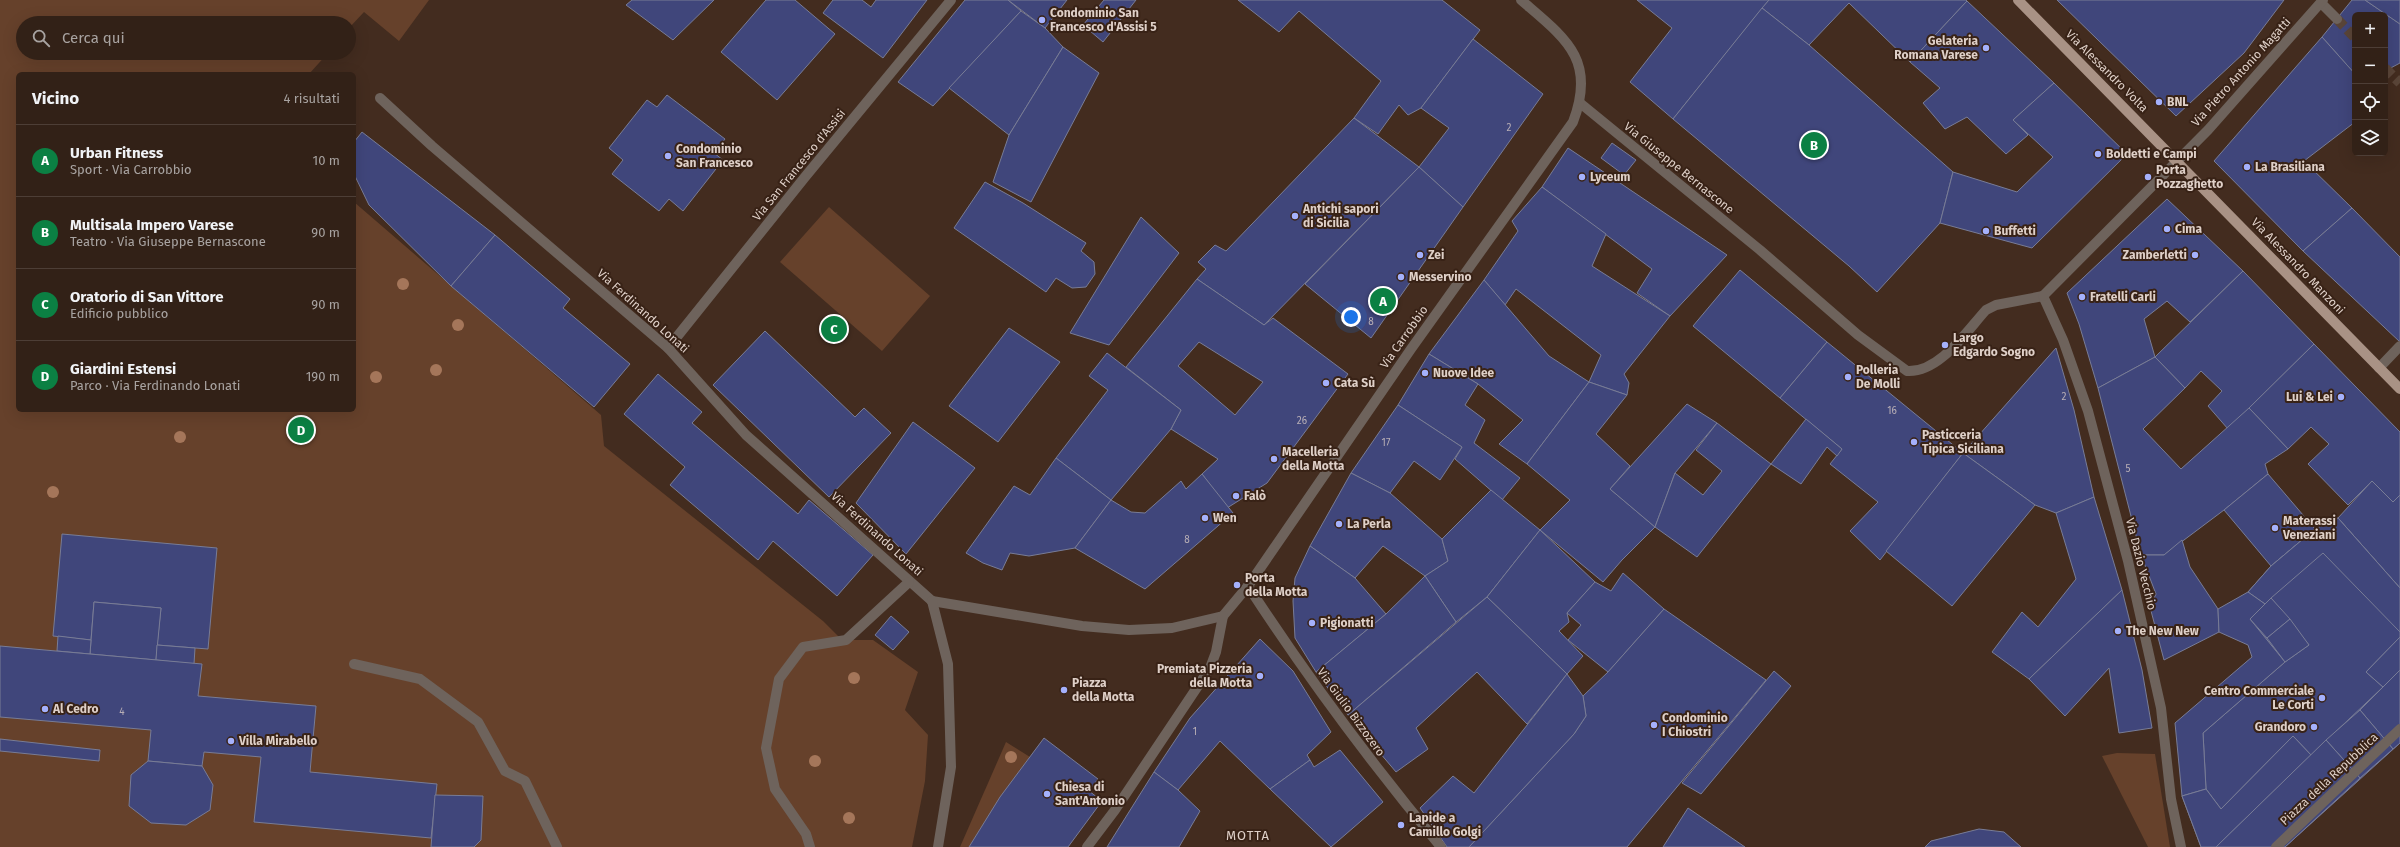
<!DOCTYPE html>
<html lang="it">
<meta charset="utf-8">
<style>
body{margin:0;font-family:"Fira Sans",sans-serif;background:#3d2e24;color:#f1f3f6}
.controls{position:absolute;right:12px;top:12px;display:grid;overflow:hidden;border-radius:6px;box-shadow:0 4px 16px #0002}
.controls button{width:36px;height:36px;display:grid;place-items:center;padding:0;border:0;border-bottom:1px solid #4d3e36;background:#322117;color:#f1f3f6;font:20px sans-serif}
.you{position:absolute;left:1351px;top:317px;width:14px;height:14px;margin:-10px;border:3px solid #fff;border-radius:50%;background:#1a73e8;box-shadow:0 0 0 6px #1a73e833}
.badge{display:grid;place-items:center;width:26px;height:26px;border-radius:50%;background:#0b8043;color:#fff;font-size:13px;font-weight:700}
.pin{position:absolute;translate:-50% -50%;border:2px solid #fff;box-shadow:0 1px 4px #0006}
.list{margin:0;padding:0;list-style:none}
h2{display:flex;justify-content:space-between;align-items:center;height:52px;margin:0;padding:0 16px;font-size:17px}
h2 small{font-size:13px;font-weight:400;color:#a8a3a1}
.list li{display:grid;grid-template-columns:26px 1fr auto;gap:12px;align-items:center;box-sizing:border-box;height:72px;padding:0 16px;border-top:1px solid #4d3e36}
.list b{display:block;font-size:15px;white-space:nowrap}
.list p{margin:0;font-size:13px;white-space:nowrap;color:#a8a3a1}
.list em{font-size:13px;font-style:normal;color:#a8a3a1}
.icon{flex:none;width:22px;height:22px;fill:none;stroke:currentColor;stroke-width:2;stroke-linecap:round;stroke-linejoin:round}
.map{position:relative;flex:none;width:2400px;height:847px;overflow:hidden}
.search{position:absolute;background:#322117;box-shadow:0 4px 16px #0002;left:16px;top:16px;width:340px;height:44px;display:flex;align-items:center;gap:10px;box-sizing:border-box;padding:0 14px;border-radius:22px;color:#a8a3a1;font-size:15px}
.panel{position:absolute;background:#322117;box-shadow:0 4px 16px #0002;left:16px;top:72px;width:340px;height:340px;border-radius:6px}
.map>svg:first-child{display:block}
</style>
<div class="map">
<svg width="2400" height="847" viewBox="0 0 2400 847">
<rect width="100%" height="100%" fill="#432c1f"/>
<!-- green -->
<g fill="#66412b">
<path d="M0,0H429L399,41L364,12L349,28V23H23V53H328L309,74H18V410H354V202L601,415L604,446L823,621L842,640H873L918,672L905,710L928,735L925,781L912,847H0Z"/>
<path d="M829,207L930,296L882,351L780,262Z"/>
<path d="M1006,742L1030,757L969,847H960Z"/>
<path d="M2117,753L2155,754L2170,847H2148L2102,756Z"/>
</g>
<!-- building -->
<g fill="#40467b" stroke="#787c96" fill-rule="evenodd">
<path d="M632,0H714L673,40L626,5Z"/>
<path d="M766,0H795L835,34L777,100L721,52Z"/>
<path d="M833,0H862L871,7L876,0H927L883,58L823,13Z"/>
<path d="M965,0H1008L1021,11L933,106L898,82Z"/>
<path d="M1008,0H1067L1045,28Z"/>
<path d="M1104,0H1136L1103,42L1083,25Z"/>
<path d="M1238,0H1442L1480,30L1421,108L1408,115L1399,105L1378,134L1354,118L1381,81L1299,11L1279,32Z"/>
<path d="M1637,0H1769L1673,119L1630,82L1672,28Z"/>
<path d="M1769,0H1966L1967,1L1910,62L1849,3L1809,45L1762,8Z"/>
<path d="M2057,0H2284L2244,53L2176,116Z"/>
<path d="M2352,0H2365L2400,24V63L2385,71V15H2355V74L2322,37Z"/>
<path d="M2365,0H2400V24Z"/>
<path d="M1967,1L2054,83L2013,120L2028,135L2006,154L1967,117L1945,129L1923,103L1940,88L1910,62Z"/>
<path d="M1762,8L1809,45L1953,172L1940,223L1877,292L1849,266L1673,119Z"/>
<path d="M1021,11L1045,28L1063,47L1009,135L949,88Z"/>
<path d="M2322,37L2355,74V122L2304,161L2352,208L2303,251L2214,161Z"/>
<path d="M1473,39L1543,94L1463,207L1419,167L1449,128L1421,108Z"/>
<path d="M1063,47L1099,73L1031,202L993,182L1009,135Z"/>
<path d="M2054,83L2127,154L2032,248L1940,223L1953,172L2017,192L2053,157L2013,120Z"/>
<path d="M667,95L725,139L714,153L723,160L683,211L669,199L659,211L612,174L623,160L609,148L647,100L657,107Z"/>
<path d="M1354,118L1419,167L1264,325L1197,279L1206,269L1198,262L1215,245L1226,251Z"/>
<path d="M362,132L495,235L451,286L369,205L354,174V142Z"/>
<path d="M1612,143L1636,160L1624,175L1601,158Z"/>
<path d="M1568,148L1727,255L1670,316L1637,293L1652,269L1542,187Z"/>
<path d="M1419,167L1463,207L1371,338L1305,284Z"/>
<path d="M985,182L1023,203L1086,243L1081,251L1094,262L1095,274L1086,287L1072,288L1056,278L1046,292L954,228Z"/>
<path d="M1542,187L1606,234L1592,266L1670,316L1624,374L1629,383L1627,395L1589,382L1601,355L1516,289L1505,305L1484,280L1518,231L1512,221Z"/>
<path d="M2167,199L2243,271L2190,322L2167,301L2144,319L2155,357L2098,388L2079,324L2067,293Z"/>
<path d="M2352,208L2400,257V342L2303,251Z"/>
<path d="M1141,217L1179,253L1109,345L1070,333Z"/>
<path d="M495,235L570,299L563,308L630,364L594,407L451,286Z"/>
<path d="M1740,270L1827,342L1780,398L1693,326Z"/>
<path d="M2243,271L2314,344L2228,429L2208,406L2222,391L2201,371L2185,388L2155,357Z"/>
<path d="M1197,279L1264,325L1273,318L1348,374L1267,483L1227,508L1202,474L1218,459L1171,429L1181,410L1126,367ZM1199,342L1263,382L1235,415L1178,366Z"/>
<path d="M1484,280L1549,356L1589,382L1527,464L1499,444L1523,420L1478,384L1429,354Z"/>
<path d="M1009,328L1060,362L998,442L949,406Z"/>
<path d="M765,331L855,417L864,408L891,433L829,497L713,385Z"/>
<path d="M1827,342L1963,453L1880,560L1850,531L1878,502L1830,464L1842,449L1780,398Z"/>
<path d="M2314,344L2400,432V495L2393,502L2372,481L2348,505L2308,464L2329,444L2311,427L2288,449L2249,408Z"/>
<path d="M2056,348L2074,410L2094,497L2056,513L2035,505L1963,453Z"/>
<path d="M1107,353L1181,410L1171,429L1111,500L1056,458L1108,390L1089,376Z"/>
<path d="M1429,354L1478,384L1465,405L1485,420L1474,443L1520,478L1502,500L1455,459L1462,447L1398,405Z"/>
<path d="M2155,357L2185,388L2143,429L2181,469L2249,408L2288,449L2265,464L2268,474L2224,510L2164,555H2141L2098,388Z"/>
<path d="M658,374L702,412L692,423L798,514L809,500L873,555L837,596L773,541L758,560L670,485L685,467L624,414Z"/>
<path d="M1589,382L1627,395L1596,434L1630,466L1610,489L1655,527L1622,560L1603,582L1540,530L1570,500L1527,464Z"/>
<path d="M1687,404L1717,423L1675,473L1655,527L1610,489Z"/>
<path d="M1398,405L1462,447L1440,480L1414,461L1390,493L1351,473Z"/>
<path d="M1806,419L1842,449L1837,456L1827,447L1801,484L1771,464Z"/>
<path d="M913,422L975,468L906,554L856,503Z"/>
<path d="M1717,423L1771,464L1697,557L1655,527L1675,473L1703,495L1722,471L1696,450Z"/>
<path d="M1963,453L2035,505L1952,606L1886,551Z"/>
<path d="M1056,458L1111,500L1075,548L1029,556L1010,553L1002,570L983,563L966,553L1014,486L1030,495Z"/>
<path d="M1351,473L1390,493L1442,539L1448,561L1425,576L1383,546L1355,578L1310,546Z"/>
<path d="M1202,474L1233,513L1145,589L1075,548L1111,500L1131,512L1145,513L1181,481L1186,489Z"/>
<path d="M2268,474L2315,529L2271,566L2224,510Z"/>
<path d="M2372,481L2393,502L2400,495V588L2338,518Z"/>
<path d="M1491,490L1540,530L1487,597L1456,622L1425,576L1448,561L1442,539Z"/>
<path d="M2094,497L2122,590L2029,679L1992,652L2022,612L2038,627L2076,579L2056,513Z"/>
<path d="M2338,518L2400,588V632L2323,553L2265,604L2248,592L2271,566L2315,529Z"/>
<path d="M2338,518L2400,588V743L2285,847H2201L2182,796L2206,789L2203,733L2285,662L2250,619L2265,604L2248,592L2271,566L2315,529Z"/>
<path d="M1540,530L1595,582L1567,613L1569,622L1559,631L1583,656L1567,674L1487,597Z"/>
<path d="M62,534L217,548L208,649L157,645L161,608L94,602L91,640L53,636Z"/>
<path d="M2182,540L2190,567L2218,609L2219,632L2164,660L2150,607L2156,594L2141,555H2164Z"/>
<path d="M1310,546L1355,578L1386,614L1316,672L1295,638L1293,601L1295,578Z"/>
<path d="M2323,553L2400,632V637L2366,672L2383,687L2311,755L2293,736L2221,809L2206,789L2203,733L2285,662L2309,645L2271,598Z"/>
<path d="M1623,573L1664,609L1608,672L1568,640L1581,625L1567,613L1595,582L1611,591Z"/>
<path d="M1425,576L1456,622L1348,715L1316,672L1386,614Z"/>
<path d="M2122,590L2142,670L2152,728L2119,733L2109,668L2065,716L2029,679Z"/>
<path d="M2248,592L2265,604L2250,619L2285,662L2203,733L2206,789L2182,796L2175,723L2252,657L2248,645L2219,632L2218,609Z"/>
<path d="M1487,597L1567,674L1527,724L1477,672L1416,728L1428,749L1396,772L1348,715Z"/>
<path d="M2271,598L2290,619L2267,638L2250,619Z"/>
<path d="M94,602L161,608L156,660L90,654Z"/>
<path d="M1664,609L1766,680L1627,847H1469L1574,734L1586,716L1583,696L1608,672Z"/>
<path d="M891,616L909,632L893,650L875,635Z"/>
<path d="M2290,619L2309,645L2285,662L2267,638Z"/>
<path d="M58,636L91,640L90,654L57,651Z"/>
<path d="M2400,637V670L2383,687L2366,672Z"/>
<path d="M1260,639L1293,671L1331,732L1307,755L1310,760L1270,789L1220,741L1178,790L1154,772L1190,718Z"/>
<path d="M157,645L195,648L194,664L156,660Z"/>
<path d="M0,646L202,664L198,696L316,706L310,772L437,784L431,838L254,822L261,757L204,752L202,766L148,761L151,730L0,717Z"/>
<path d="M2400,670V743L2393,749L2360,710Z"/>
<path d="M1774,671L1791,686L1701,794L1682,783Z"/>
<path d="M1567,674L1583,696L1586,716L1574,734L1469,847H1447L1420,808L1453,776L1474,793Z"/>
<path d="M2360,710L2393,749L2360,778L2326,740Z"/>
<path d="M2293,736L2311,755L2216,847H2201L2182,796L2206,789L2221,809Z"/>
<path d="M1044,738L1098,779L1089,791L1102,801L1068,847H969L1000,797Z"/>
<path d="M0,739L100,750L99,761L0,751Z"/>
<path d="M2326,740L2360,778L2285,847H2216Z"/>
<path d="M1340,750L1383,802L1331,847L1270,789L1310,760L1314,767Z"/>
<path d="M148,761L202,766L213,785L210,810L186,825L151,823L129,806L131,775Z"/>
<path d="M1154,772L1178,790L1200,811L1179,847H1107Z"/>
<path d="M435,795L483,796L481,840L474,847H431Z"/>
<path d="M1688,808L1745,847H1663Z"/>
<path d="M1979,829L2004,832L2021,847H1925L1931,841Z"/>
</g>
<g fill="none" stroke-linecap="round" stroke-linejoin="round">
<!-- minor-tunnel -->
<g stroke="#5a4538" stroke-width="10" stroke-dasharray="10 5" stroke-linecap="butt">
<path d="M2337,19L2355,38"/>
<path d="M2385,68L2400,83"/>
</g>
<!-- minor -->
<g stroke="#6e635c" stroke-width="10">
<path d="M2321,3L2337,19"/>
<path d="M380,98L432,146L668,348L746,435L932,601"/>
<path d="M1580,103L1760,250L1858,335L1907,371C1939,373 1966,332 1986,310L1996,305L2043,296"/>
<path d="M2043,296L2063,340L2088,411L2128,561L2161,708L2171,799L2181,847"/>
<path d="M2043,296L2208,130L2323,0"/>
<path d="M668,348L805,177L951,0"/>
<path d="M2379,368L2400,346"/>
<path d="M1248,586C1307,677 1372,764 1441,847"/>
<path d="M932,601L1082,626L1129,630L1172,628L1223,616L1248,586L1411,349L1573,122C1597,59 1565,38 1521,0"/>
<path d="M932,601L948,664L951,767L938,847"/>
<path d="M354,664L420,679L478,722L505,771L525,781L557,847"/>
<path d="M810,847L806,834L775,789L766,748L779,679L803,647L846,640L909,582"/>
<path d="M1087,847L1115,810L1210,668L1216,652L1223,616"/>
<path d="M2276,847L2400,729"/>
</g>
<!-- major -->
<path stroke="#a99285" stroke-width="10" d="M2018,0L2400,389"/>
</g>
<!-- trees -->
<g fill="#a5765a">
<circle cx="403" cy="284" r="6"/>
<circle cx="458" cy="325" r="6"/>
<circle cx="436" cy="370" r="6"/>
<circle cx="376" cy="377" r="6"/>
<circle cx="180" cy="437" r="6"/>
<circle cx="53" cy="492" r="6"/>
<circle cx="854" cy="678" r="6"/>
<circle cx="1011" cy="757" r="6"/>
<circle cx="815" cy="761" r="6"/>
<circle cx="849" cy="818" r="6"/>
</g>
<!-- markers -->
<g fill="#a5b1fc" stroke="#382216" stroke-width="1.5">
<circle cx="1042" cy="20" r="4"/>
<circle cx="1986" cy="48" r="4"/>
<circle cx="2159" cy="102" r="4"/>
<circle cx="2098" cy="154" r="4"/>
<circle cx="668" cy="156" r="4"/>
<circle cx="2247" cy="167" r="4"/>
<circle cx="1582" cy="177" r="4"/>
<circle cx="2148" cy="177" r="4"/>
<circle cx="1295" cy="216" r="4"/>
<circle cx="2167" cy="229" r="4"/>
<circle cx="1986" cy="231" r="4"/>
<circle cx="1420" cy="255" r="4"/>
<circle cx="2195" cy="255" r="4"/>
<circle cx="1401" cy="277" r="4"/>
<circle cx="2082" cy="297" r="4"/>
<circle cx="1945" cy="345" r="4"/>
<circle cx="1425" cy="373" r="4"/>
<circle cx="1848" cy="377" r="4"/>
<circle cx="1326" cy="383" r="4"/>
<circle cx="2341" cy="397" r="4"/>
<circle cx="1914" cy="442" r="4"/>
<circle cx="1274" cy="459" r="4"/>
<circle cx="1236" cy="496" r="4"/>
<circle cx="1205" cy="518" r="4"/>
<circle cx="1339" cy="524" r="4"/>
<circle cx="2275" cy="528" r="4"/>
<circle cx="1237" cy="585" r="4"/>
<circle cx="1312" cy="623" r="4"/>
<circle cx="2118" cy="631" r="4"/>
<circle cx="1260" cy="676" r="4"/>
<circle cx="1064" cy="690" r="4"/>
<circle cx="2322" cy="698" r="4"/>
<circle cx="45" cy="709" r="4"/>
<circle cx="1654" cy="725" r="4"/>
<circle cx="2314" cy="727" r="4"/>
<circle cx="231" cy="741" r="4"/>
<circle cx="1047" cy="794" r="4"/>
<circle cx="1401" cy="825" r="4"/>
</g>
<g text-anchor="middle" stroke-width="4" stroke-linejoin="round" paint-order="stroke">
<!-- number labels -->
<g font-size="10" fill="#b7aeb5">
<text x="1509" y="131">2</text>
<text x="1371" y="325">8</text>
<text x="2064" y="400">2</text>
<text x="1892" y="414">16</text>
<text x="1302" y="424">26</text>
<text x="1386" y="446">17</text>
<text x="2128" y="472">5</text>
<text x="1187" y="543">8</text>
<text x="122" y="715">4</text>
<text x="1195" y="735">1</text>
</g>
<!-- poi labels -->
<g font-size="12" font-weight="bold" fill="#dfd0c8" stroke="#382216" text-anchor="start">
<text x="1050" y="17">Condominio San<tspan x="1050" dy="14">Francesco d'Assisi 5</tspan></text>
<text x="1978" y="45" text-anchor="end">Gelateria<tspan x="1978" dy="14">Romana Varese</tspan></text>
<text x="2167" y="106">BNL</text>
<text x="676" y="153">Condominio<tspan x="676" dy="14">San Francesco</tspan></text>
<text x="2106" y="158">Boldetti e Campi</text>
<text x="2255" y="171">La Brasiliana</text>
<text x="2156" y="174">Porta<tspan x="2156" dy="14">Pozzaghetto</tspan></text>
<text x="1590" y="181">Lyceum</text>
<text x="1303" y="213">Antichi sapori<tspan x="1303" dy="14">di Sicilia</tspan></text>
<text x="2175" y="233">Cima</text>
<text x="1994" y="235">Buffetti</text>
<text x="1428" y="259">Zei</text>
<text x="2187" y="259" text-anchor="end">Zamberletti</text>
<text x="1409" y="281">Messervino</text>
<text x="2090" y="301">Fratelli Carli</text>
<text x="1953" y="342">Largo<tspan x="1953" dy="14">Edgardo Sogno</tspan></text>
<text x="1856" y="374">Polleria<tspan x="1856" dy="14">De Molli</tspan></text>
<text x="1433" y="377">Nuove Idee</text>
<text x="1334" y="387">Cata Sù</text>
<text x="2333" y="401" text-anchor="end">Lui &amp; Lei</text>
<text x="1922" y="439">Pasticceria<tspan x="1922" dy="14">Tipica Siciliana</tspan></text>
<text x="1282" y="456">Macelleria<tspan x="1282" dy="14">della Motta</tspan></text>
<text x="1244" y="500">Falò</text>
<text x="1213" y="522">Wen</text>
<text x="2283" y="525">Materassi<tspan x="2283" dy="14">Veneziani</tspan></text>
<text x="1347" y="528">La Perla</text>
<text x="1245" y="582">Porta<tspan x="1245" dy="14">della Motta</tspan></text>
<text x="1320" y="627">Pigionatti</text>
<text x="2126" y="635">The New New</text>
<text x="1252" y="673" text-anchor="end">Premiata Pizzeria<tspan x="1252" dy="14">della Motta</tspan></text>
<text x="1072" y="687">Piazza<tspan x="1072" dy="14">della Motta</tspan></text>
<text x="2314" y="695" text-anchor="end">Centro Commerciale<tspan x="2314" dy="14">Le Corti</tspan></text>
<text x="53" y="713">Al Cedro</text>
<text x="1662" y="722">Condominio<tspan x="1662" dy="14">I Chiostri</tspan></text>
<text x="2306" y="731" text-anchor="end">Grandoro</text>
<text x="239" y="745">Villa Mirabello</text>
<text x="1055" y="791">Chiesa di<tspan x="1055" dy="14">Sant'Antonio</tspan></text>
<text x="1409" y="822">Lapide a<tspan x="1409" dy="14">Camillo Golgi</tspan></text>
</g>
<!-- street labels -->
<g font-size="12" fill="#dfd0c8" stroke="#382216">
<text transform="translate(2107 71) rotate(45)" y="4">Via Alessandro Volta</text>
<text transform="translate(2241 72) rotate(-48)" y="4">Via Pietro Antonio Magatti</text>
<text transform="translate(799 165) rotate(-51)" y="4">Via San Francesco d'Assisi</text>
<text transform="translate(1679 168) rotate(39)" y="4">Via Giuseppe Bernascone</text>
<text transform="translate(2298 266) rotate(46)" y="4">Via Alessandro Manzoni</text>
<text transform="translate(643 311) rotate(42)" y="4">Via Ferdinando Lonati</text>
<text transform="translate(1404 337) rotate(-55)" y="4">Via Carrobbio</text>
<text transform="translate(877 534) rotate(42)" y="4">Via Ferdinando Lonati</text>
<text transform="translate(2141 564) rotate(76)" y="4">Via Dazio Vecchio</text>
<text transform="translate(1351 712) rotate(54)" y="4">Via Giulio Bizzozero</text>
<text transform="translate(2329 779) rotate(-43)" y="4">Piazza della Repubblica</text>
</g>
<!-- neighbourhood labels -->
<g font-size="13" letter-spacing="1" fill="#dfd0c8" stroke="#382216">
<text x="1248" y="840">MOTTA</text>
</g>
</g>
</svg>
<div class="controls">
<button>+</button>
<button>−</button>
<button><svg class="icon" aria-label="locate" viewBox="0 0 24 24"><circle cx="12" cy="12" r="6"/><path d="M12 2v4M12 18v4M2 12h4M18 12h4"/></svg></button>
<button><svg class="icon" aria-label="layers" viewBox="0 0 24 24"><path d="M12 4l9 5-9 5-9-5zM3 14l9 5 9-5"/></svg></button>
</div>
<div class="you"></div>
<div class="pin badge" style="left:1383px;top:301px">A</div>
<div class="pin badge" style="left:1814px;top:145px">B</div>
<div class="pin badge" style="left:834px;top:329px">C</div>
<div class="pin badge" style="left:301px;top:430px">D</div>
<div class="search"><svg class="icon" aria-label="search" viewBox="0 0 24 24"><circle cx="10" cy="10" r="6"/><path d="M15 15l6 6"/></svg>Cerca qui</div>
<section class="panel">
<h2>Vicino<small>4 risultati</small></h2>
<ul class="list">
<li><span class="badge">A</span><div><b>Urban Fitness</b><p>Sport · Via Carrobbio</p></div><em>10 m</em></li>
<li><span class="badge">B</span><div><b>Multisala Impero Varese</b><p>Teatro · Via Giuseppe Bernascone</p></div><em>90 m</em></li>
<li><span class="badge">C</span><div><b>Oratorio di San Vittore</b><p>Edificio pubblico</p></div><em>90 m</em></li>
<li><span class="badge">D</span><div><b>Giardini Estensi</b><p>Parco · Via Ferdinando Lonati</p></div><em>190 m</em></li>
</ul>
</section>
</div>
